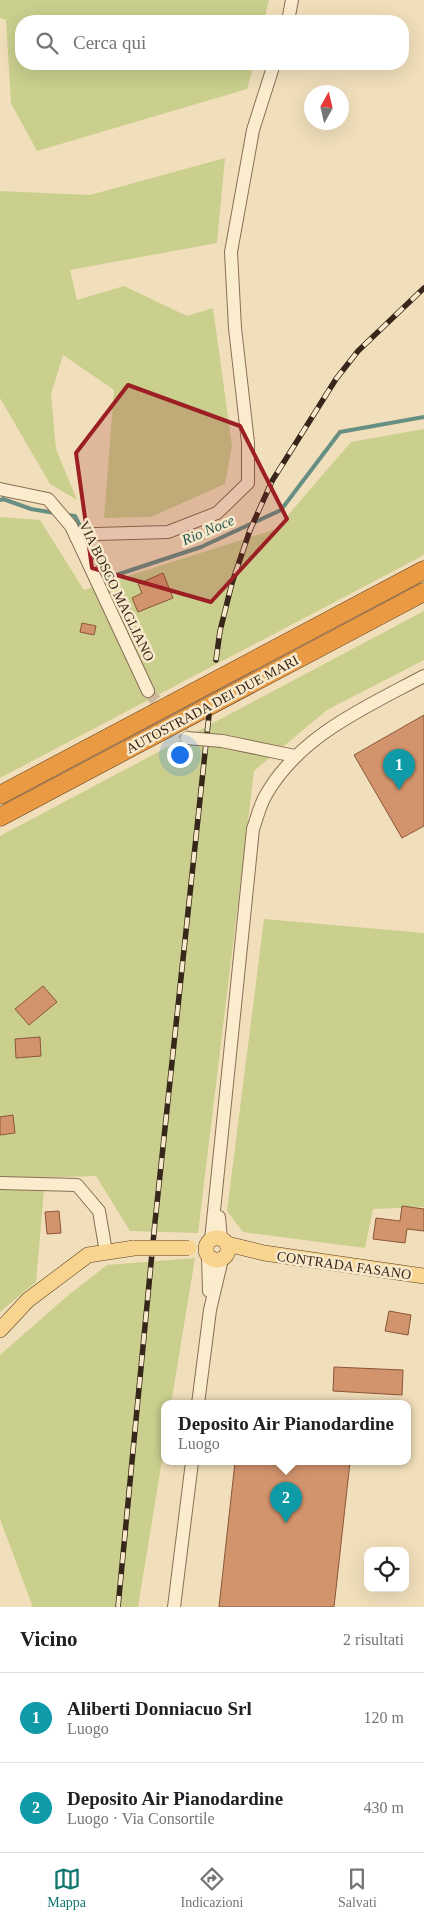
<!DOCTYPE html>
<html lang="it">
<meta charset="utf-8">
<style>
body{margin:0;font-family:Georgia,serif;background:#f6f6f6;color:#202124}
.controls{position:absolute;right:15px;bottom:15px;display:grid;overflow:hidden;border-radius:10px;box-shadow:0 5px 20px #0002}
.controls button{width:45px;height:45px;display:grid;place-items:center;padding:0;border:0;border-bottom:1px solid #e0e0e0;background:#fff;color:#202124;font:25px sans-serif}
.compass{position:absolute;left:304px;top:85px;width:45px;height:45px;border-radius:50%;background:#fff;box-shadow:0 5px 20px #0002;rotate:8deg}
.you{position:absolute;left:179px;top:754px;width:18px;height:18px;margin:-12px;border:4px solid #fff;border-radius:50%;background:#1a73e8;box-shadow:0 0 0 8px #1a73e833}
.badge{display:grid;place-items:center;width:32px;height:32px;border-radius:50%;background:#0f766e;color:#fff;font-size:16px;font-weight:700}
.pin{position:absolute;translate:-50% -41px;filter:drop-shadow(0 1px 2px #0008)}
.pin::after{content:'';position:absolute;top:26px;width:18px;height:15px;background:inherit;clip-path:polygon(0 0,100% 0,50% 100%)}
.popup{position:absolute;left:161px;top:1400px;width:250px;height:65px;box-sizing:border-box;display:grid;place-content:center;border-radius:10px;background:#fff;filter:drop-shadow(0 1px 4px #0005);font-size:16px;white-space:nowrap;color:#757577}
.popup b{font-size:19px;color:#202124}
.popup::after{content:'';position:absolute;left:50%;top:100%;margin-left:-10px;border:10px solid transparent;border-top-color:#fff}
.list{margin:0;padding:0;list-style:none}
h2{display:flex;justify-content:space-between;align-items:center;height:65px;margin:0;padding:0 20px;font-size:21px}
h2 small{font-size:16px;font-weight:400;color:#757577}
.list li{display:grid;grid-template-columns:32px 1fr auto;gap:15px;align-items:center;box-sizing:border-box;height:90px;padding:0 20px;border-top:1px solid #e0e0e0}
.list b{display:block;font-size:19px;white-space:nowrap}
.list p{margin:0;font-size:16px;white-space:nowrap;color:#757577}
.list em{font-size:16px;font-style:normal;color:#757577}
.icon{flex:none;width:28px;height:28px;fill:none;stroke:currentColor;stroke-width:2;stroke-linecap:round;stroke-linejoin:round}
.map{position:relative;flex:none;width:424px;height:1607px;overflow:hidden}
.search{position:absolute;background:#fff;box-shadow:0 5px 20px #0002;left:15px;right:15px;top:15px;height:55px;display:flex;align-items:center;gap:12px;box-sizing:border-box;padding:0 18px;border-radius:20px;color:#757577;font-size:19px}
.sheet{height:245px;background:#fff}
nav{display:flex;justify-content:space-around;align-items:center;box-sizing:border-box;height:70px;border-top:1px solid #e0e0e0;background:#fff;font-size:14px;color:#757577}
nav a{display:grid;justify-items:center;gap:2px}
nav .on{color:#0f766e}
.map>svg:first-child{display:block}
</style>
<div class="map">
<svg width="424" height="1607" viewBox="0 0 424 1607">
<rect width="100%" height="100%" fill="#f1dfbb"/>
<!-- green -->
<g fill="#cacf8e">
<path d="M0,0H269L264,21H21V64H254L247,89L37,151L11,103L6,20L0,18Z"/>
<path d="M225,158L217,243L70,270L77,300L124,286L187,316L213,308L232,446L225,484L151,517L104,518L114,390L63,355L51,394L56,449L77,500L50,484L0,398V191L90,195Z"/>
<path d="M424,429V555L0,778V517L40,520L84,590L276,529L351,442Z"/>
<path d="M424,611V660L327,710L254,771L198,1233L130,1231L96,1176L40,1178L0,1177V836Z"/>
<path d="M264,919L424,933V1207L373,1209L365,1248L243,1232L227,1211Z"/>
<path d="M0,1190H44L36,1282L0,1312Z"/>
<path d="M195,1258L171,1404H165V1442L138,1607H31L32,1605L0,1519V1355L65,1298L107,1265Z"/>
</g>
<g fill="none" stroke-linecap="round" stroke-linejoin="round">
<!-- stream -->
<g stroke="#678f83" stroke-width="4">
<path d="M0,500L3,499L31,509L55,513"/>
<path d="M67,515L75,516L107,578L201,547L281,510L340,432L424,417"/>
</g>
</g>
<!-- building -->
<g fill="#d2946d" stroke="#8a5638">
<path d="M163,573L173,598L138,612L132,598L142,593L138,584Z"/>
<path d="M82,623L96,626L94,635L80,632Z"/>
<path d="M424,715V826L402,838L354,755Z"/>
<path d="M43,986L57,1002L29,1025L15,1009Z"/>
<path d="M40,1037L41,1056L16,1058L15,1039Z"/>
<path d="M13,1115L15,1133L0,1135V1117Z"/>
<path d="M402,1206L424,1209V1231L407,1229L405,1243L373,1239L376,1218L400,1221Z"/>
<path d="M59,1211L61,1233L47,1234L45,1212Z"/>
<path d="M389,1311L411,1315L408,1335L385,1331Z"/>
<path d="M334,1367L403,1370L402,1395L333,1391Z"/>
<path d="M235,1462H350L334,1607H219Z"/>
</g>
<g fill="none" stroke-linecap="round" stroke-linejoin="round">
<!-- minor-tunnel -->
<path stroke="#ccba9b" stroke-width="12" stroke-dasharray="12 6" stroke-linecap="butt" d="M148,691L187,738"/>
<!-- minor casing -->
<g stroke="#896e54" stroke-width="14">
<g id="minor">
<path d="M288,21L292,0"/>
<path d="M0,489L48,499L71,526L148,691"/>
<path d="M76,537L96,534L168,532L217,513L248,483V443L235,328L231,252L253,130L274,64"/>
<path d="M222,741L295,756"/>
<path d="M0,1183L77,1185L99,1211L106,1252"/>
<path d="M219,1217L221,1239"/>
<path d="M211,1240L253,829C257,818 260,804 267,793C301,735 366,707 424,676"/>
<path d="M208,1256L209,1291"/>
<path d="M198,1404L210,1310L222,1259"/>
<path d="M174,1607L192,1462"/>
</g>
</g>
<!-- major casing -->
<g stroke="#563c29" stroke-width="16">
<g id="major">
<circle cx="217" cy="1249" r="11"/>
<path d="M227,1244L264,1253L424,1276"/>
<path d="M0,1330L28,1300L88,1255L134,1248"/>
</g>
</g>
<!-- highway casing -->
<g stroke="#563c29" stroke-width="19">
<g id="highway">
<path d="M0,795L424,570"/>
<path d="M0,817L424,592"/>
</g>
</g>
<!-- minor -->
<use href="#minor" stroke="#fbecce" stroke-width="12"/>
<!-- major -->
<use href="#major" stroke="#f8d48e" stroke-width="15"/>
<!-- highway -->
<use href="#highway" stroke="#e99a43" stroke-width="18"/>
<!-- rail casing -->
<g stroke="#37271a" stroke-width="5.5">
<g id="rail">
<path d="M216,660L220,631L232,583L250,530L272,481L336,379L358,351L424,288"/>
<path d="M118,1607L155,1222L209,715"/>
</g>
</g>
<!-- rail -->
<use href="#rail" stroke="#f8e9cb" stroke-width="4" stroke-dasharray="11" stroke-linecap="butt"/>
<!-- minor-bridge casing -->
<g stroke="#896e54" stroke-width="14" stroke-linecap="butt">
<path id="minor-bridge" d="M187,738L222,741"/>
</g>
<!-- major-bridge casing -->
<g stroke="#563c29" stroke-width="16" stroke-linecap="butt">
<path id="major-bridge" d="M134,1248H189"/>
</g>
<!-- minor-bridge -->
<use href="#minor-bridge" stroke="#fbecce" stroke-width="12"/>
<!-- major-bridge -->
<use href="#major-bridge" stroke="#f8d48e" stroke-width="15"/>
</g>
<!-- marked area -->
<path fill="#9c1f24" fill-opacity="0.2" stroke="#9c1f24" stroke-width="4" stroke-linejoin="round" d="M128,385L240,426L287,519L211,602L92,568L76,453Z"/>
<g text-anchor="middle" stroke-width="5" stroke-linejoin="round" paint-order="stroke">
<!-- street labels -->
<g font-size="14" fill="#37271a" stroke="#f8e9cb">
<text transform="translate(117 591) rotate(64)" y="5">VIA BOSCO MAGLIANO</text>
<text transform="translate(212 704) rotate(-28)" y="5">AUTOSTRADA DEI DUE MARI</text>
<text transform="translate(344 1265) rotate(8)" y="5">CONTRADA FASANO</text>
</g>
<!-- water labels -->
<g font-size="15" font-style="italic" fill="#285853" stroke="#f8e9cb">
<text transform="translate(208 530) rotate(-23)" y="5">Rio Noce</text>
</g>
</g>
</svg>
<div class="controls">
<button><svg class="icon" aria-label="locate" viewBox="0 0 24 24"><circle cx="12" cy="12" r="6"/><path d="M12 2v4M12 18v4M2 12h4M18 12h4"/></svg></button>
</div>
<svg class="compass" viewBox="-18 -18 36 36"><path d="M0-13l5 13h-10z" fill="#e53935"/><path d="M0 13l5-13h-10z" fill="#757577"/></svg>
<div class="you"></div>
<div class="pin badge" style="left:399px;top:790px;background:#0f9aa8">1</div>
<div class="pin badge" style="left:286px;top:1523px;background:#0f9aa8">2</div>
<div class="popup"><b>Deposito Air Pianodardine</b>Luogo</div>
<div class="search"><svg class="icon" aria-label="search" viewBox="0 0 24 24"><circle cx="10" cy="10" r="6"/><path d="M15 15l6 6"/></svg>Cerca qui</div>
</div>
<section class="sheet">
<h2>Vicino<small>2 risultati</small></h2>
<ul class="list">
<li><span class="badge" style="background:#0f9aa8">1</span><div><b>Aliberti Donniacuo Srl</b><p>Luogo</p></div><em>120 m</em></li>
<li><span class="badge" style="background:#0f9aa8">2</span><div><b>Deposito Air Pianodardine</b><p>Luogo · Via Consortile</p></div><em>430 m</em></li>
</ul>
</section>
<nav>
<a class="on"><svg class="icon" aria-label="map" viewBox="0 0 24 24"><path d="M3 6l6-2 6 2 6-2v14l-6 2-6-2-6 2zM9 4v14M15 6v14"/></svg>Mappa</a>
<a><svg class="icon" aria-label="directions" viewBox="0 0 24 24"><path d="M12 3l9 9-9 9-9-9zM9 14v-3h6M13 9l2 2-2 2"/></svg>Indicazioni</a>
<a><svg class="icon" aria-label="saved" viewBox="0 0 24 24"><path d="M7 4h10v16l-5-4-5 4z"/></svg>Salvati</a>
</nav>
